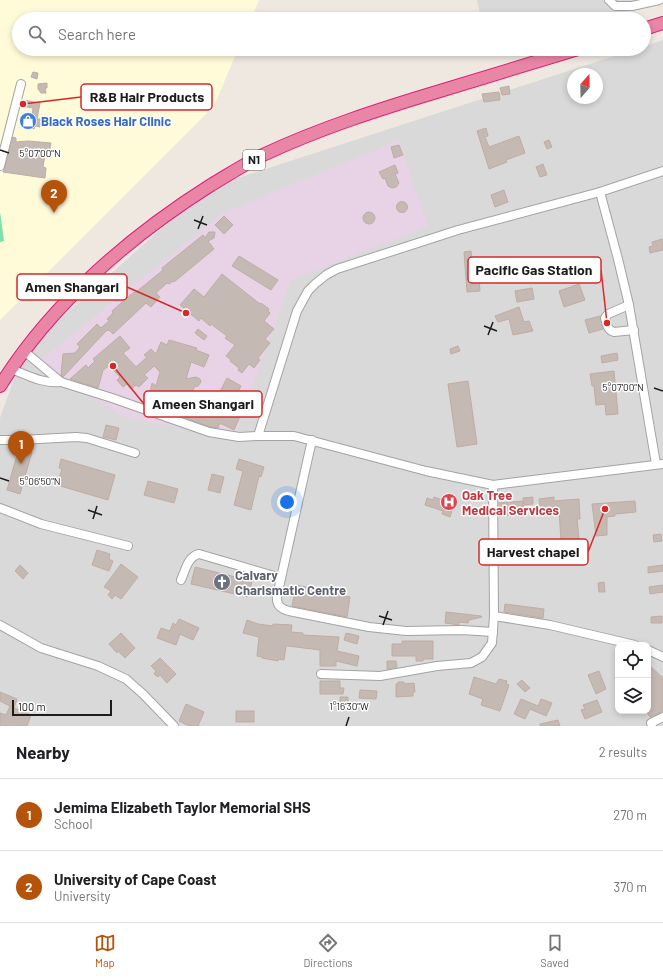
<!DOCTYPE html>
<meta charset="utf-8">
<style>
body{margin:0;font-family:Barlow,sans-serif;background:#f2f2f2;color:#202124}
.controls{position:absolute;right:12px;bottom:12px;display:grid;overflow:hidden;border-radius:8px;box-shadow:0 2px 6px #0003}
.controls button{width:36px;height:36px;display:grid;place-items:center;padding:0;border:0;border-bottom:1px solid #e0e0e0;background:#fff;color:#202124;font:20px sans-serif}
.compass{position:absolute;left:567px;top:68px;width:36px;height:36px;border-radius:50%;background:#fff;box-shadow:0 2px 6px #0003;rotate:20deg}
.scale{position:absolute;left:12px;bottom:10px;width:100px;box-sizing:border-box;padding-left:4px;border:2px solid #1c1c1c;border-top:0;font-size:11px;line-height:14px;white-space:nowrap;color:#1c1c1c;-webkit-text-stroke:3px #fff;paint-order:stroke}
.you{position:absolute;left:287px;top:502px;width:14px;height:14px;margin:-10px;border:3px solid #fff;border-radius:50%;background:#1a73e8;box-shadow:0 0 0 6px #1a73e833}
.badge{display:grid;place-items:center;width:26px;height:26px;border-radius:50%;background:#b45309;color:#fff;font-size:13px;font-weight:700}
.pin{position:absolute;translate:-50% -33px;filter:drop-shadow(0 1px 2px #0008)}
.pin::after{content:'';position:absolute;top:21px;width:14px;height:12px;background:inherit;clip-path:polygon(0 0,100% 0,50% 100%)}
.list{margin:0;padding:0;list-style:none}
h2{display:flex;justify-content:space-between;align-items:center;height:52px;margin:0;padding:0 16px;font-size:17px}
h2 small{font-size:13px;font-weight:400;color:#757577}
.list li{display:grid;grid-template-columns:26px 1fr auto;gap:12px;align-items:center;box-sizing:border-box;height:72px;padding:0 16px;border-top:1px solid #e0e0e0}
.list b{display:block;font-size:15px;white-space:nowrap}
.list p{margin:0;font-size:13px;white-space:nowrap;color:#757577}
.list em{font-size:13px;font-style:normal;color:#757577}
.icon{flex:none;width:22px;height:22px;fill:none;stroke:currentColor;stroke-width:2;stroke-linecap:round;stroke-linejoin:round}
.map{position:relative;flex:none;width:663px;height:726px;overflow:hidden}
.search{position:absolute;background:#fff;box-shadow:0 2px 6px #0003;left:12px;right:12px;top:12px;height:44px;display:flex;align-items:center;gap:10px;box-sizing:border-box;padding:0 14px;border-radius:22px;color:#757577;font-size:15px}
.sheet{height:196px;background:#fff}
nav{display:flex;justify-content:space-around;align-items:center;box-sizing:border-box;height:56px;border-top:1px solid #e0e0e0;background:#fff;font-size:11px;color:#757577}
nav a{display:grid;justify-items:center;gap:2px}
nav .on{color:#b45309}
.map>svg:first-child{display:block}
</style>
<div class="map">
<svg width="663" height="726" viewBox="0 0 663 726">
<rect width="100%" height="100%" fill="#eee8e1"/>
<!-- residential -->
<g fill="#dad9d9" fill-rule="evenodd">
<path d="M477,0H663V2L601,19H481Z"/>
<path d="M663,40V726H0V418L24,351L207,188L636,49H644V47ZM573,74H597V98H573ZM618,645H648V711H618Z"/>
</g>
<!-- industrial -->
<path fill="#e7d2e6" d="M399,140L428,226L291,280L234,438L127,418L34,365L223,213Z"/>
<!-- education -->
<path fill="#fffad8" d="M0,0H259L251,19H19V49H238L214,106L0,320Z"/>
<!-- pitch -->
<path fill="#7be0ab" d="M0,212L4,241L0,242Z"/>
<!-- building -->
<g fill="#c5b9b4" stroke="#c0aca3">
<path d="M33,72L38,73L37,79L31,77Z"/>
<path d="M47,83V88H45L46,93H41L38,89V84Z"/>
<path d="M509,86L510,94L502,95L500,88Z"/>
<path d="M499,92L500,100L484,102L482,94Z"/>
<path d="M23,100L40,103L37,119H41L40,127L35,126L34,129L31,128V126H28V118H32L33,108L21,106Z"/>
<path d="M486,128L488,136L485,137L489,147L519,136L525,153L506,160L507,162L489,169L477,131Z"/>
<path d="M13,137L16,138V142L28,141L51,143L50,149H46L43,167L46,168L45,178L3,172L5,167Z"/>
<path d="M549,140L552,147L547,149L544,142Z"/>
<path d="M399,145L403,155L394,158L391,147Z"/>
<path d="M543,164L547,175L540,177L536,167Z"/>
<path d="M395,165L398,173L395,174L399,183L396,187L392,188L388,186L385,178L383,179L379,172Z"/>
<path d="M504,190L508,202L495,207L491,195Z"/>
<circle cx="402" cy="207" r="5.5"/>
<circle cx="369" cy="218" r="6"/>
<path d="M224,216L233,225L224,234L215,225Z"/>
<path d="M209,232H215L214,238L208,241L214,249L174,282L173,281L169,284L167,283L156,293L160,297L151,307L146,303L113,334L109,330L106,331L63,377L61,375L63,354L75,353L80,347L77,344L97,324L101,328L109,321L107,319L113,313L112,311L134,292L135,293L163,270L162,268L203,235L205,238Z"/>
<path d="M662,239L663,250L650,253L649,247L653,246L652,242Z"/>
<path d="M471,251L472,260L477,261L503,257L505,274H499V276L479,278L480,291L467,292L464,252Z"/>
<path d="M239,256L278,280L271,290L232,266Z"/>
<path d="M222,274L260,304L261,303L269,309L268,311L270,313L264,321L274,329L265,339L270,343L258,358L260,360L254,368L249,364L242,373L238,370L239,368L230,361L231,360L226,356L235,345L225,338L227,336L211,324L210,326L201,318L199,321L180,305L194,289L204,297Z"/>
<path d="M579,284L585,300L564,307L559,291Z"/>
<path d="M532,288L534,299L517,302L515,291Z"/>
<path d="M519,307L524,322L529,321L533,331L513,335L509,319L498,322L495,316Z"/>
<path d="M600,316L603,329L589,333L585,320Z"/>
<path d="M198,329L207,336L204,340L195,333Z"/>
<path d="M120,336L130,348L123,353L136,367L147,357L144,355L151,349L156,354L161,342L167,345L169,340L197,348L196,350L209,355L204,367L191,362L186,379L196,377L200,379L201,382L198,386L194,387L190,400L185,399L184,405L149,396L152,383L156,386L160,372L154,366L144,375L148,378L139,387L136,385L131,389L127,384L123,387L117,380L120,377L109,366L103,370L98,388L70,379L86,365L88,368L95,361L93,359Z"/>
<path d="M458,346L460,351L451,354L450,349Z"/>
<path d="M617,353L618,360L602,363L601,356Z"/>
<path d="M614,371L618,414L606,415L605,404L596,405L594,386H592L590,374Z"/>
<path d="M227,378L241,386L234,400L245,405L234,430L222,424H219L218,428L210,427L180,416L182,409L197,414L201,407L210,411Z"/>
<path d="M468,381L477,444L457,447L448,384Z"/>
<path d="M106,425L119,428L116,440L103,437Z"/>
<path d="M19,448L32,452L20,494L7,490Z"/>
<path d="M61,459L115,475L108,500L57,485L62,469L59,468Z"/>
<path d="M239,459L264,467L261,477L259,476L251,510L234,505L243,471L236,469Z"/>
<path d="M212,474L224,477L220,493L208,490Z"/>
<path d="M148,481L178,489L174,503L144,495Z"/>
<path d="M434,497L446,501L447,498L455,501L450,517L442,514L443,511L425,505L427,498L433,500Z"/>
<path d="M533,497V504L524,505L523,498Z"/>
<path d="M554,497V501L579,499L580,519H577L579,539L561,541L559,510L540,512L539,499Z"/>
<path d="M523,501L524,513L500,516L499,503Z"/>
<path d="M635,501L636,512L615,514V516L607,517V535L596,536L592,504Z"/>
<path d="M661,534L662,541L654,542L653,535Z"/>
<path d="M97,550L110,554L109,559L113,561L109,571L92,565Z"/>
<path d="M121,564L138,577L121,599L115,595L112,599L108,595L111,591L104,587Z"/>
<path d="M20,565L28,573L23,579L15,571Z"/>
<path d="M663,565V571L648,573V567Z"/>
<path d="M195,567L252,581L248,597L191,584Z"/>
<path d="M604,582L605,592H599L598,583Z"/>
<path d="M296,585L322,590V594L334,596L335,592L345,593V596L350,597L347,617L292,606Z"/>
<path d="M663,585V592L650,594L649,587Z"/>
<path d="M505,604L544,609L543,618L504,612Z"/>
<path d="M446,612L481,616L482,617L469,620L468,623L459,622V625L445,623Z"/>
<path d="M662,616V623H651V617Z"/>
<path d="M179,619L199,628L193,640L180,634L176,645L157,638L161,628L170,631L173,623L176,625Z"/>
<path d="M247,620L258,624L273,626V624L292,625L291,632L303,633V635L339,637L337,651L359,656L357,666L336,661V666H320V650L288,646H286L284,660L278,659V661L262,658V657L257,656L259,637L243,633Z"/>
<path d="M121,633L135,648L125,658L118,651L117,653L109,644Z"/>
<path d="M346,633L359,636L357,644L344,640Z"/>
<path d="M402,641H433V659H423V661H416V656H392V644H402Z"/>
<path d="M160,658L176,674L167,683L160,675L158,677L154,674L156,671L151,666Z"/>
<path d="M387,661H396L397,667L387,669Z"/>
<path d="M648,664L663,678V711L650,717L646,711H648Z"/>
<path d="M599,671L606,689L596,694L588,675Z"/>
<path d="M474,677L496,684L499,679L507,681L506,684L509,685L500,711L481,705L483,699L469,694Z"/>
<path d="M522,680L530,688L525,692L517,684Z"/>
<path d="M320,681H340V688H344L343,694H320Z"/>
<path d="M398,682H404V684L414,683L415,692H413V696L396,697V684H398Z"/>
<path d="M360,690L377,691L376,699L359,698Z"/>
<path d="M0,692L17,699L14,708L0,701Z"/>
<path d="M340,697H348V709L340,708Z"/>
<path d="M521,699L538,706L541,699L552,703L546,716L530,709L525,719L514,714Z"/>
<path d="M597,700L602,712L585,719L581,710L585,709L583,705Z"/>
<path d="M186,704L204,712L198,726H189L179,721Z"/>
<path d="M10,706L31,715L27,726H0V713L6,715Z"/>
<rect x="236" y="711" width="18" height="11"/>
<path d="M558,720L560,726H540V724Z"/>
</g>
<g fill="none" stroke-linecap="round" stroke-linejoin="round">
<!-- minor casing -->
<g stroke="#a3a3a3" stroke-width="10">
<g id="minor">
<path d="M609,0L615,6H632L659,0"/>
<path d="M0,166L21,84"/>
<path d="M629,305L608,314L605,318C607,324 607,330 614,332L634,330"/>
<path d="M24,351L61,382L112,398L209,432L239,437L258,436H294L426,471L493,485L663,464"/>
<path d="M11,369C27,375 43,384 61,382"/>
<path d="M258,436L297,311L308,291L315,284L326,275L337,269L458,230L600,192"/>
<path d="M0,440H21L76,437L87,438L135,453"/>
<path d="M312,440L277,596C276,605 281,609 289,611L369,627L406,631L462,630L493,632"/>
<path d="M656,464L629,305L618,259L600,192L663,171"/>
<path d="M0,508L41,524L128,546"/>
<path d="M181,580C185,571 188,556 199,554L281,578"/>
<path d="M494,616L550,625L635,645"/>
<path d="M0,625L41,648L98,666L126,679L143,694L174,726"/>
<path d="M648,650L663,657"/>
<path d="M321,674L380,676L437,666L471,663L482,657L492,643L494,616L493,485"/>
<path d="M652,726L651,723L663,717"/>
</g>
</g>
<!-- highway casing -->
<g stroke="#dc1e79" stroke-width="14">
<g id="highway">
<path d="M644,29L663,23"/>
<path d="M0,386C51,304 130,236 211,185C228,175 246,163 265,154C321,128 380,109 440,91C486,77 532,63 578,49"/>
</g>
</g>
<!-- minor -->
<use href="#minor" stroke="#fff" stroke-width="8"/>
<!-- highway -->
<use href="#highway" stroke="#e985a5" stroke-width="12"/>
</g>
<!-- ticks -->
<path fill="none" stroke="#1c1c1c" stroke-width="1.5" d="M0,150L9,153M194,220L207,225M198,229L203,216M484,326L497,331M488,335L493,322M654,388L663,391M0,478L9,481M88,510L102,515M93,519L97,506M379,616L392,620M383,625L388,611M346,726L349,717"/>
<!-- icons -->
<defs>
<g id="shop-disc" transform="scale(0.9)"><circle r="9.5" fill="#3f7fe0" stroke="#fff"/><path d="M-5-2.5h2.3a2.7 3.5 0 0 1 5.4 0H5L5.5 6h-11ZM-1.5-2.5h3a1.5 2.3 0 0 0-3 0Z" fill="#fff"/></g>
<g id="hospital-disc" transform="scale(0.9)"><circle r="9.5" fill="#e0444e" stroke="#fff"/><path d="M-5-5h3v3.5h4V-5h3V5h-3V1.5h-4V5h-3Z" fill="#fff"/></g>
<g id="church-disc" transform="scale(0.9)"><circle r="9.5" fill="#6b7280" stroke="#fff"/><path d="M-1.2-6h2.4v3.5h3.3v2.4h-3.3V6h-2.4V-.1h-3.3v-2.4h3.3Z" fill="#fff"/></g>
</defs>
<g fill-rule="evenodd">
<use href="#shop-disc" x="28" y="121"/>
<use href="#hospital-disc" x="449" y="502"/>
<use href="#church-disc" x="222" y="582"/>
</g>
<g text-anchor="middle" stroke-width="3" stroke-linejoin="round" paint-order="stroke">
<!-- shield labels -->
<rect fill="#fff" stroke="#606060" stroke-width="1" x="243" y="150" width="22" height="20" rx="3"/>
<g font-size="12" font-weight="bold" fill="#1c1c1c">
<text x="254" y="164">N1</text>
</g>
<!-- shop labels -->
<g font-size="13" font-weight="bold" fill="#366cbe" stroke="#fff" text-anchor="start">
<text x="41" y="126">Black Roses Hair Clinic</text>
</g>
<!-- health labels -->
<g font-size="13" font-weight="bold" fill="#be3a42" stroke="#fff" text-anchor="start">
<text x="462" y="500">Oak Tree<tspan x="462" dy="15">Medical Services</tspan></text>
</g>
<!-- worship labels -->
<g font-size="13" font-weight="bold" fill="#5b616d" stroke="#fff" text-anchor="start">
<text x="235" y="580">Calvary<tspan x="235" dy="15">Charismatic Centre</tspan></text>
</g>
</g>
<g font-size="10" text-anchor="middle" fill="#1c1c1c" stroke="#fff" stroke-width="3" stroke-linejoin="round" paint-order="stroke">
<text x="40" y="157">5°07'00"N</text>
<text x="623" y="391">5°07'00"N</text>
<text x="40" y="485">5°06'50"N</text>
<text x="349" y="710">1°16'30"W</text>
</g>
<!-- callouts -->
<path fill="none" stroke="#d62828" stroke-width="1.5" d="M23 104L81 97M607 323L601 270M186 313L127 287M113 366L144 404M605 509L588 552"/>
<g fill="#d62828" stroke="#fff" stroke-width="1.5">
<circle cx="23" cy="104" r="4"/>
<circle cx="607" cy="323" r="4"/>
<circle cx="186" cy="313" r="4"/>
<circle cx="113" cy="366" r="4"/>
<circle cx="605" cy="509" r="4"/>
</g>
<g fill="#fff" stroke="#d62828" stroke-width="1.5">
<rect x="81" y="84" width="131" height="26" rx="4"/>
<rect x="468" y="257" width="133" height="26" rx="4"/>
<rect x="17" y="274" width="110" height="26" rx="4"/>
<rect x="144" y="391" width="118" height="26" rx="4"/>
<rect x="479" y="539" width="109" height="26" rx="4"/>
</g>
<g font-size="14" text-anchor="middle" font-weight="bold" fill="#1c1c1c">
<text x="147" y="102">R&amp;B Hair Products</text>
<text x="534" y="275">Pacific Gas Station</text>
<text x="72" y="292">Amen Shangari</text>
<text x="203" y="409">Ameen Shangari</text>
<text x="533" y="557">Harvest chapel</text>
</g>
</svg>
<div class="controls">
<button><svg class="icon" aria-label="locate" viewBox="0 0 24 24"><circle cx="12" cy="12" r="6"/><path d="M12 2v4M12 18v4M2 12h4M18 12h4"/></svg></button>
<button><svg class="icon" aria-label="layers" viewBox="0 0 24 24"><path d="M12 4l9 5-9 5-9-5zM3 14l9 5 9-5"/></svg></button>
</div>
<svg class="compass" viewBox="-18 -18 36 36"><path d="M0-13l5 13h-10z" fill="#e53935"/><path d="M0 13l5-13h-10z" fill="#757577"/></svg>
<div class="scale">100 m</div>
<div class="you"></div>
<div class="pin badge" style="left:21px;top:464px">1</div>
<div class="pin badge" style="left:54px;top:213px">2</div>
<div class="search"><svg class="icon" aria-label="search" viewBox="0 0 24 24"><circle cx="10" cy="10" r="6"/><path d="M15 15l6 6"/></svg>Search here</div>
</div>
<section class="sheet">
<h2>Nearby<small>2 results</small></h2>
<ul class="list">
<li><span class="badge">1</span><div><b>Jemima Elizabeth Taylor Memorial SHS</b><p>School</p></div><em>270 m</em></li>
<li><span class="badge">2</span><div><b>University of Cape Coast</b><p>University</p></div><em>370 m</em></li>
</ul>
</section>
<nav>
<a class="on"><svg class="icon" aria-label="map" viewBox="0 0 24 24"><path d="M3 6l6-2 6 2 6-2v14l-6 2-6-2-6 2zM9 4v14M15 6v14"/></svg>Map</a>
<a><svg class="icon" aria-label="directions" viewBox="0 0 24 24"><path d="M12 3l9 9-9 9-9-9zM9 14v-3h6M13 9l2 2-2 2"/></svg>Directions</a>
<a><svg class="icon" aria-label="saved" viewBox="0 0 24 24"><path d="M7 4h10v16l-5-4-5 4z"/></svg>Saved</a>
</nav>
